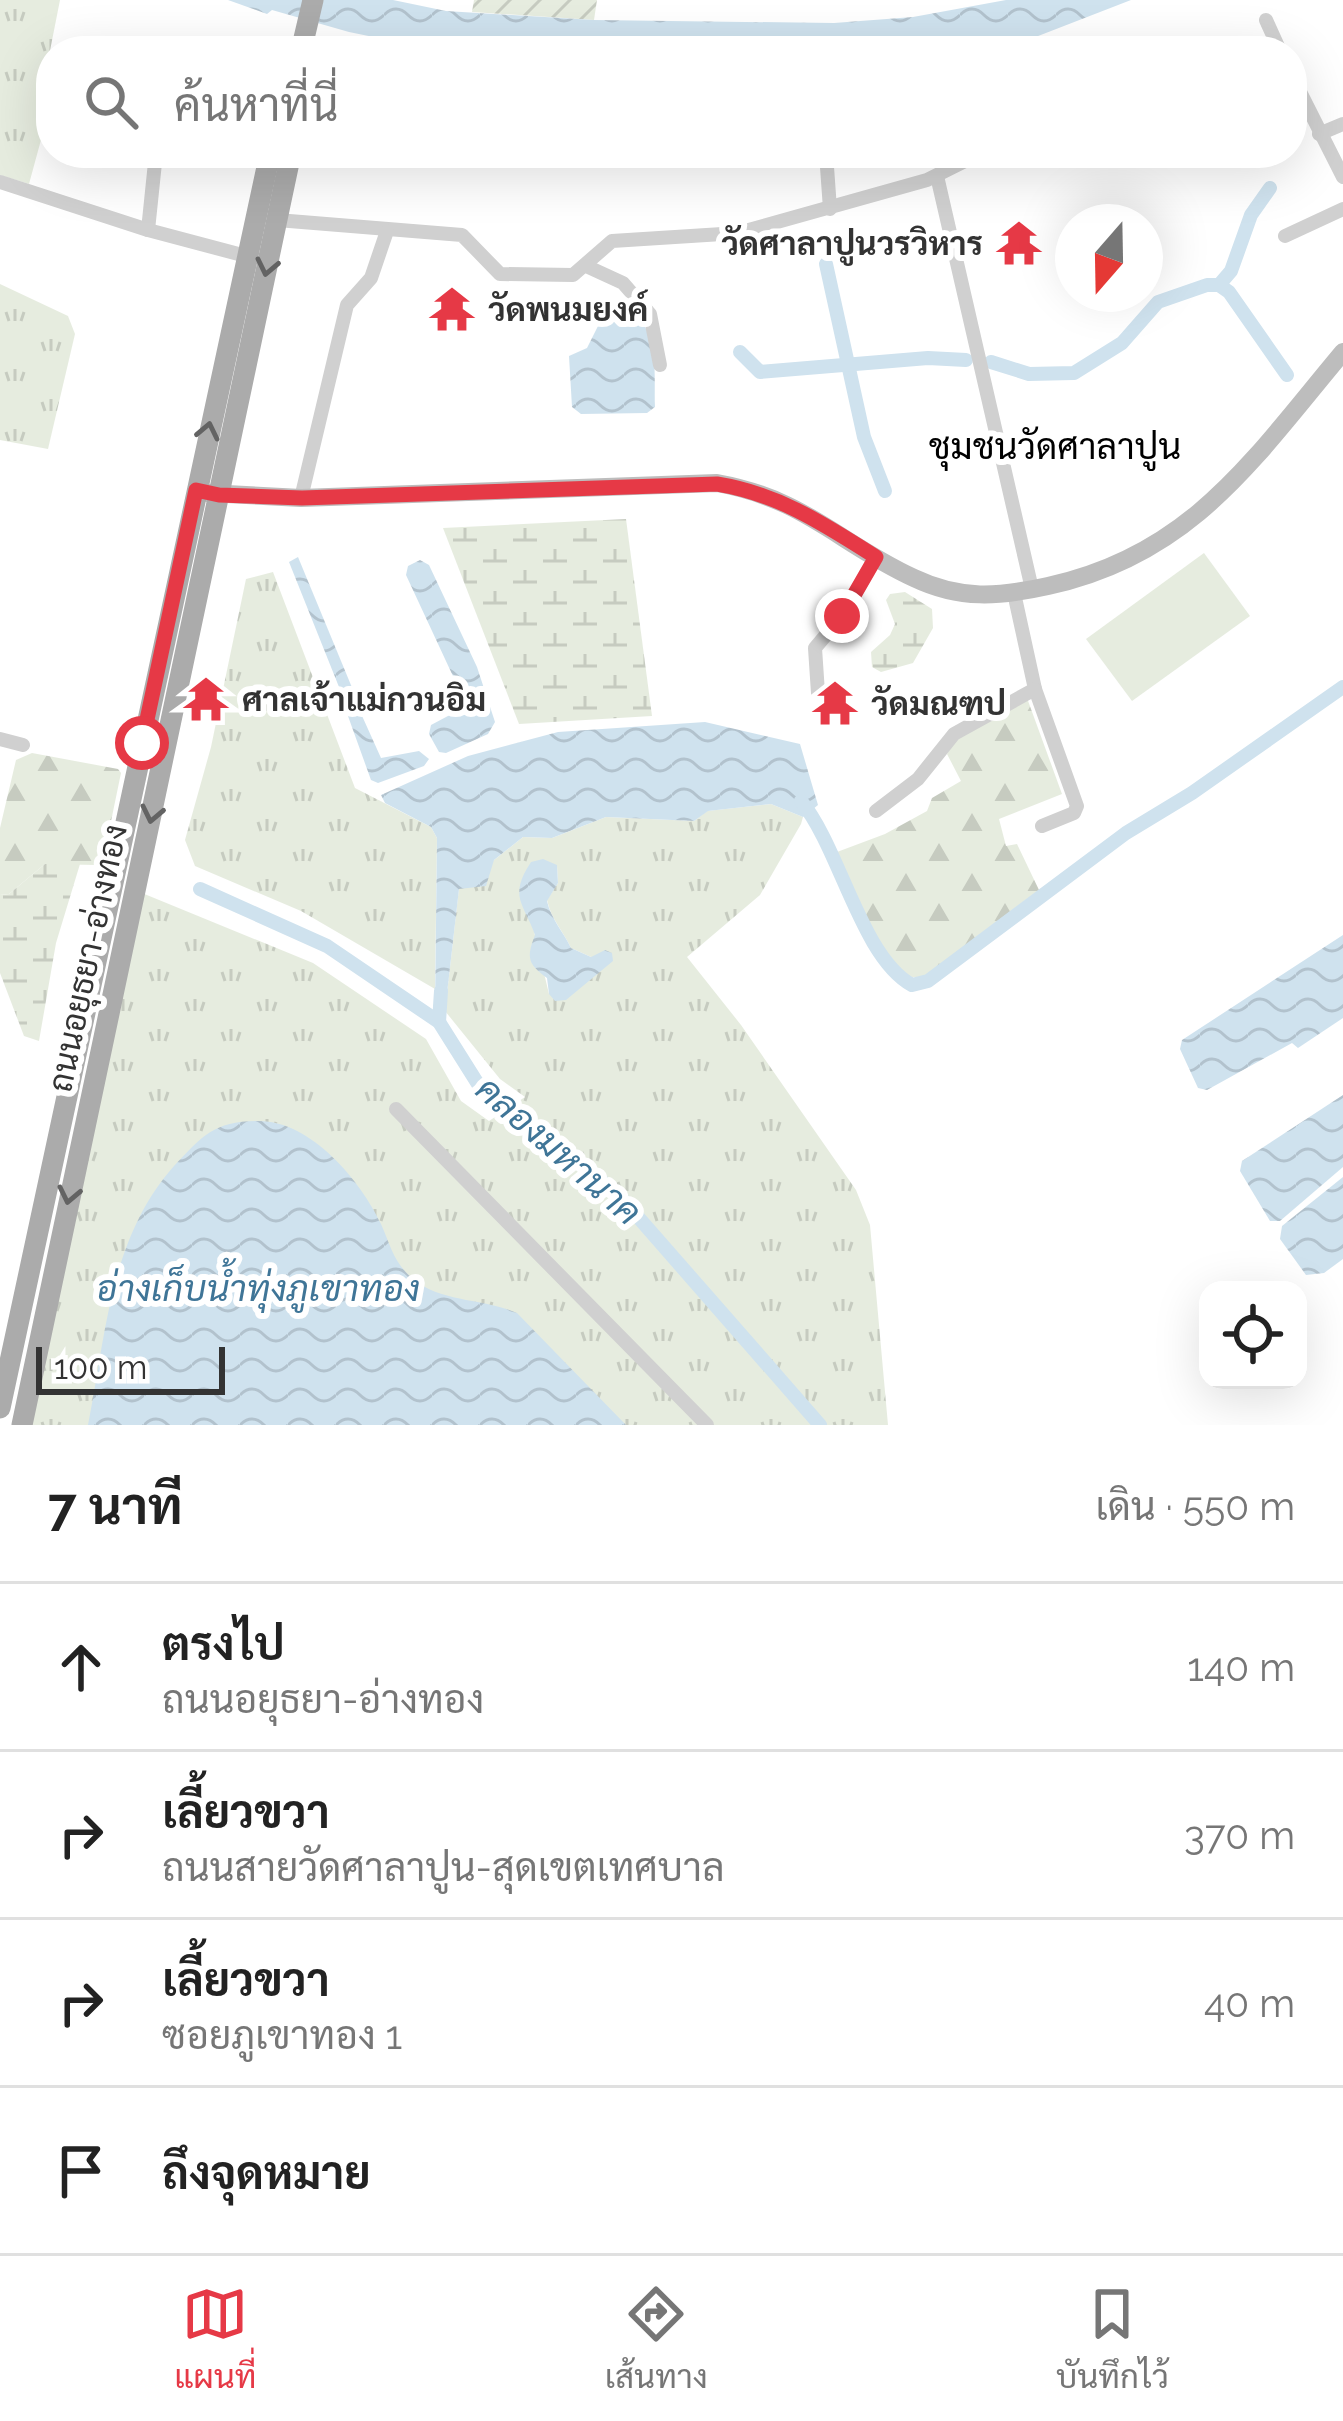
<!DOCTYPE html>
<html lang="th">
<meta charset="utf-8">
<style>
body{margin:0;font-family:Raleway,Sarabun,sans-serif;background:#f6f6f6;color:#222}
.controls{position:absolute;right:36px;bottom:36px;display:grid;overflow:hidden;border-radius:24px;box-shadow:0 12px 48px #0002}
.controls button{width:108px;height:108px;display:grid;place-items:center;padding:0;border:0;border-bottom:3px solid #e0e0e0;background:#fff;color:#222;font:60px sans-serif}
.compass{position:absolute;left:1055px;top:204px;width:108px;height:108px;border-radius:50%;background:#fff;box-shadow:0 12px 48px #0002;rotate:200deg}
.scale{position:absolute;left:36px;bottom:30px;width:189px;box-sizing:border-box;padding-left:12px;border:6px solid #333;border-top:0;font-size:33px;line-height:42px;white-space:nowrap;color:#333;-webkit-text-stroke:9px #fff;paint-order:stroke}
.stop{position:absolute;width:36px;height:36px;margin:-27px;border:9px solid #e63946;border-radius:50%;background:#fff}
.stop.end{background:#e63946;border-color:#fff;box-shadow:0 3px 12px #0008}
.list{margin:0;padding:0;list-style:none}
h2{display:flex;justify-content:space-between;align-items:center;height:156px;margin:0;padding:0 48px;font-size:51px}
h2 small{font-size:39px;font-weight:400;color:#767676}
.list li{display:grid;grid-template-columns:78px 1fr auto;gap:36px;align-items:center;box-sizing:border-box;height:168px;padding:0 48px;border-top:3px solid #e0e0e0}
.list b{display:block;font-size:45px;white-space:nowrap}
.list p{margin:0;font-size:39px;white-space:nowrap;color:#767676}
.list em{font-size:39px;font-style:normal;color:#767676}
.icon{flex:none;width:66px;height:66px;fill:none;stroke:currentColor;stroke-width:2;stroke-linecap:round;stroke-linejoin:round}
.map{position:relative;flex:none;width:1343px;height:1425px;overflow:hidden}
.search{position:absolute;background:#fff;box-shadow:0 12px 48px #0002;left:36px;right:36px;top:36px;height:132px;display:flex;align-items:center;gap:30px;box-sizing:border-box;padding:0 42px;border-radius:48px;color:#767676;font-size:45px}
.sheet{height:828px;background:#fff}
nav{display:flex;justify-content:space-around;align-items:center;box-sizing:border-box;height:168px;border-top:3px solid #e0e0e0;background:#fff;font-size:33px;color:#767676}
nav a{display:grid;justify-items:center;gap:6px}
nav .on{color:#e63946}
.map>svg:first-child{display:block}
</style>
<div class="map">
<svg width="1343" height="1425" viewBox="0 0 1343 1425">
<defs>
<pattern id="grass-tufts" width="24" height="20" patternUnits="userSpaceOnUse" patternTransform="scale(3)"><rect width="24" height="20" fill="#e6ecdf"/><path d="M3 7l-1-3M5 7V3M7 7l1-3M15 17l-1-3M17 17v-4M19 17l1-3" fill="none" stroke="#c6cbc0"/></pattern>
<pattern id="forest-firs" width="22" height="20" patternUnits="userSpaceOnUse" patternTransform="scale(3)"><rect width="22" height="20" fill="#e6ecdf"/><path d="M5 1l3.5 6h-7zM16 11l3.5 6h-7z" fill="#c6cbc0"/></pattern>
<pattern id="wetland-marsh" width="20" height="14" patternUnits="userSpaceOnUse" patternTransform="scale(3)"><rect width="20" height="14" fill="#e6ecdf"/><path d="M1 5h8M5 5V1M11 12h8M15 12V8" fill="none" stroke="#c6cbc0"/></pattern>
<pattern id="garden-furrows" width="10" height="10" patternUnits="userSpaceOnUse" patternTransform="scale(3)"><rect width="10" height="10" fill="#e6ecdf"/><path d="M-1 1l2-2M0 10L10 0M9 11l2-2" fill="none" stroke="#c6cbc0"/></pattern>
<pattern id="water-waves" width="16" height="10" patternUnits="userSpaceOnUse" patternTransform="scale(3)"><rect width="16" height="10" fill="#cfe2ee"/><path d="M0 5q4-4 8 0t8 0" fill="none" stroke="#b2c2cd"/></pattern>
</defs>
<rect width="100%" height="100%" fill="#fff"/>
<!-- grass -->
<g fill="url(#grass-tufts)" fill-rule="evenodd">
<path d="M0,0H60L45,76L51,103L29,184L0,175Z"/>
<path d="M0,284L68,316L75,334L48,449L0,440Z"/>
<path d="M273,572L355,788L431,827L437,838L435,989L301,911L195,866L185,840L211,747L246,579Z"/>
<path d="M771,804L803,817L801,824L760,895L687,957L741,1025L856,1190L870,1225L888,1425H30L142,893L313,963L426,1039L461,1101L489,1121L525,1097L500,1079L445,1011L459,888L523,837L552,838L606,817L694,821L707,811ZM557,866L558,883L547,900C551,919 563,931 571,948L591,957L549,994L533,927Z"/>
</g>
<!-- forest -->
<g fill="url(#forest-firs)">
<path d="M1027,698L1062,794L999,819L1006,846L1017,844L1039,890L925,976C915,978 906,978 898,971C874,947 851,884 837,852L885,834L927,811L932,798L961,781L947,754L955,740Z"/>
<path d="M32,753L118,769L121,773L103,860L96,865L45,864L9,894L0,895V828L16,760Z"/>
</g>
<!-- wetland -->
<g fill="url(#wetland-marsh)">
<path d="M626,519L652,716L519,724L443,528Z"/>
<path d="M905,592L932,609L933,628L913,663L881,672L872,667L871,652L890,635L895,624L886,600L890,594Z"/>
<path d="M45,864H80L56,943L39,1041L24,1036L0,973V895L9,894Z"/>
</g>
<!-- garden -->
<path fill="url(#garden-furrows)" d="M474,0H597L594,20L472,12Z"/>
<!-- pitch -->
<path fill="#e6ecdf" d="M1204,553L1250,616L1132,701L1086,639Z"/>
<!-- water -->
<g fill="url(#water-waves)">
<path d="M228,0H393L446,11L594,20L834,23L913,17L1006,0H1131L1033,38L946,51H442L349,32L272,10L267,14Z"/>
<path d="M637,316C659,339 654,377 655,407L647,413L581,414L572,407L569,356L587,348L600,322Z"/>
<path d="M298,557L353,690L343,697L289,562Z"/>
<path d="M420,560L429,565L477,667L495,722L488,734L446,753L439,752L429,734L431,725L463,708L465,702L406,575L408,566Z"/>
<path d="M354,698L381,758L419,751L429,759L424,766L378,783L371,780L344,705Z"/>
<path d="M705,722L800,744L818,805L803,817L771,804L708,811L694,821L606,817L552,838L523,837L494,860L486,886L459,889L445,1011L435,1008L437,838L431,827L385,803L381,795L468,756L558,732Z"/>
<path d="M543,859L557,865L558,883L547,901C551,919 563,931 571,948L591,957L605,950L612,953L613,961L566,1000L555,1001L549,994L547,978C528,964 526,958 535,935C524,903 508,897 531,862Z"/>
<path d="M1343,935V1018L1298,1048L1292,1043L1207,1090L1198,1088L1180,1049L1182,1040Z"/>
<path d="M1343,1095V1167L1280,1221H1270L1240,1171L1242,1161Z"/>
<path d="M259,1121C311,1121 361,1181 381,1224C391,1246 393,1262 413,1279C442,1303 484,1298 517,1313L626,1425H88C106,1334 110,1238 174,1166C203,1135 215,1121 259,1121Z"/>
<path d="M1343,1177V1259L1324,1273L1306,1275L1280,1239L1282,1226Z"/>
</g>
<g fill="none" stroke-linecap="round" stroke-linejoin="round">
<!-- canal -->
<g stroke="#cfe2ee" stroke-width="14">
<path d="M826,264L864,437L885,491"/>
<path d="M1219,285L1231,271L1251,215L1270,188"/>
<path d="M740,352L760,372L928,358L966,360"/>
<path d="M991,362L1029,374L1074,373L1122,343L1158,302L1207,285H1219L1229,292L1287,375"/>
<path d="M801,801C840,848 861,957 912,985L928,981L1126,833L1192,793L1343,687"/>
<path d="M200,889L327,946L439,1022L478,1084L617,1193L820,1425"/>
<path d="M439,1022L441,991"/>
</g>
<!-- street -->
<g stroke="#d0d0d0" stroke-width="14">
<path d="M1266,20L1280,51"/>
<path d="M1292,76L1343,177"/>
<path d="M1319,134L1343,124"/>
<path d="M826,153L830,209"/>
<path d="M937,176L1032,589"/>
<path d="M0,182L148,230L246,256"/>
<path d="M277,220L462,235L500,274L573,275L612,241L738,233L927,180L975,156"/>
<path d="M148,230L156,153"/>
<path d="M1285,236L1343,209"/>
<path d="M586,266L623,283L650,314L660,365"/>
<path d="M301,498L347,305L371,278L387,231"/>
<path d="M1014,593L1035,689L1077,806L1074,813L1042,826"/>
<path d="M818,693L815,648L842,616L876,557"/>
<path d="M0,739L23,745"/>
<path d="M876,811L918,779L954,734L1035,689"/>
<path d="M396,1109L707,1425"/>
</g>
<!-- secondary -->
<path stroke="#bdbdbd" stroke-width="18" d="M207,493L301,498L717,483C806,499 838,543 914,578C960,600 999,597 1048,586C1192,555 1254,458 1343,352"/>
<!-- primary -->
<g stroke="#ababab" stroke-width="21">
<path d="M301,51L313,0"/>
<path d="M0,1408L270,153"/>
<path d="M22,1425L291,153"/>
</g>
</g>
<!-- one-way arrows -->
<defs><path id="oneway-chevron" d="M-2-3.5L2.5 0L-2 3.5" fill="none" stroke-width="1.6" stroke-linecap="round" stroke-linejoin="round" transform="scale(3)"/></defs>
<g stroke="#636363">
<use href="#oneway-chevron" transform="translate(267 267) rotate(102)"/>
<use href="#oneway-chevron" transform="translate(208 431) rotate(-78)"/>
<use href="#oneway-chevron" transform="translate(152 814) rotate(102)"/>
<use href="#oneway-chevron" transform="translate(69 1195) rotate(102)"/>
</g>
<g fill="none" stroke-linecap="round" stroke-linejoin="round">
<!-- route -->
<path stroke="#e63946" stroke-width="15" d="M142,743L196,490L219,495L302,498L717,484C779,494 824,524 876,557L842,616"/>
</g>
<!-- icons -->
<defs>
<g id="temple-bare" transform="scale(3.6)"><path d="M0-6L5-2H3V0L6.5 2.5H4V6H1.5V3h-3V6H-4V2.5H-6.5L-3 0V-2H-5Z" fill="#e63946" stroke="#fff" stroke-width="2.5" paint-order="stroke"/></g>
</defs>
<g fill-rule="evenodd">
<use href="#temple-bare" x="1019" y="243"/>
<use href="#temple-bare" x="452" y="309"/>
<use href="#temple-bare" x="206" y="699"/>
<use href="#temple-bare" x="835" y="703"/>
</g>
<g text-anchor="middle" stroke-width="12" stroke-linejoin="round" paint-order="stroke">
<!-- poi labels -->
<g font-size="33" font-weight="bold" fill="#333" stroke="#fff" text-anchor="start">
<text x="983" y="255" text-anchor="end">วัดศาลาปูนวรวิหาร</text>
<text x="488" y="321">วัดพนมยงค์</text>
<text x="242" y="711">ศาลเจ้าแม่กวนอิม</text>
<text x="871" y="715">วัดมณฑป</text>
</g>
<!-- street labels -->
<g font-size="33" fill="#333" stroke="#fff">
<text transform="translate(87 958) rotate(-78)" y="12">ถนนอยุธยา-อ่างทอง</text>
</g>
<!-- neighbourhood labels -->
<g font-size="36" fill="#000" stroke="#fff">
<text x="1055" y="459">ชุมชนวัดศาลาปูน</text>
</g>
<!-- water labels -->
<g font-size="36" font-style="italic" fill="#3f7597" stroke="#fff">
<text transform="translate(559 1150) rotate(41)" y="13">คลองมหานาค</text>
<text x="258" y="1301">อ่างเก็บน้ำทุ่งภูเขาทอง</text>
</g>
</g>
</svg>
<div class="controls">
<button><svg class="icon" aria-label="locate" viewBox="0 0 24 24"><circle cx="12" cy="12" r="6"/><path d="M12 2v4M12 18v4M2 12h4M18 12h4"/></svg></button>
</div>
<svg class="compass" viewBox="-18 -18 36 36"><path d="M0-13l5 13h-10z" fill="#e53935"/><path d="M0 13l5-13h-10z" fill="#767676"/></svg>
<div class="scale">100 m</div>
<div class="stop" style="left:142px;top:743px"></div>
<div class="stop end" style="left:842px;top:616px"></div>
<div class="search"><svg class="icon" aria-label="search" viewBox="0 0 24 24"><circle cx="10" cy="10" r="6"/><path d="M15 15l6 6"/></svg>ค้นหาที่นี่</div>
</div>
<section class="sheet">
<h2>7 นาที<small>เดิน · 550 m</small></h2>
<ul class="list">
<li><svg class="icon" aria-label="ahead" viewBox="0 0 24 24"><path d="M12 20V5M6 11l6-6 6 6"/></svg><div><b>ตรงไป</b><p>ถนนอยุธยา-อ่างทอง</p></div><em>140 m</em></li>
<li><svg class="icon" aria-label="right" viewBox="0 0 24 24"><path d="M7 20v-9h11M14 6l5 5-5 5"/></svg><div><b>เลี้ยวขวา</b><p>ถนนสายวัดศาลาปูน-สุดเขตเทศบาล</p></div><em>370 m</em></li>
<li><svg class="icon" aria-label="right" viewBox="0 0 24 24"><path d="M7 20v-9h11M14 6l5 5-5 5"/></svg><div><b>เลี้ยวขวา</b><p>ซอยภูเขาทอง 1</p></div><em>40 m</em></li>
<li><svg class="icon" aria-label="arrive" viewBox="0 0 24 24"><path d="M6 21V4h12l-3 4 3 4H6"/></svg><div><b>ถึงจุดหมาย</b></div></li>
</ul>
</section>
<nav>
<a class="on"><svg class="icon" aria-label="map" viewBox="0 0 24 24"><path d="M3 6l6-2 6 2 6-2v14l-6 2-6-2-6 2zM9 4v14M15 6v14"/></svg>แผนที่</a>
<a><svg class="icon" aria-label="directions" viewBox="0 0 24 24"><path d="M12 3l9 9-9 9-9-9zM9 14v-3h6M13 9l2 2-2 2"/></svg>เส้นทาง</a>
<a><svg class="icon" aria-label="saved" viewBox="0 0 24 24"><path d="M7 4h10v16l-5-4-5 4z"/></svg>บันทึกไว้</a>
</nav>
